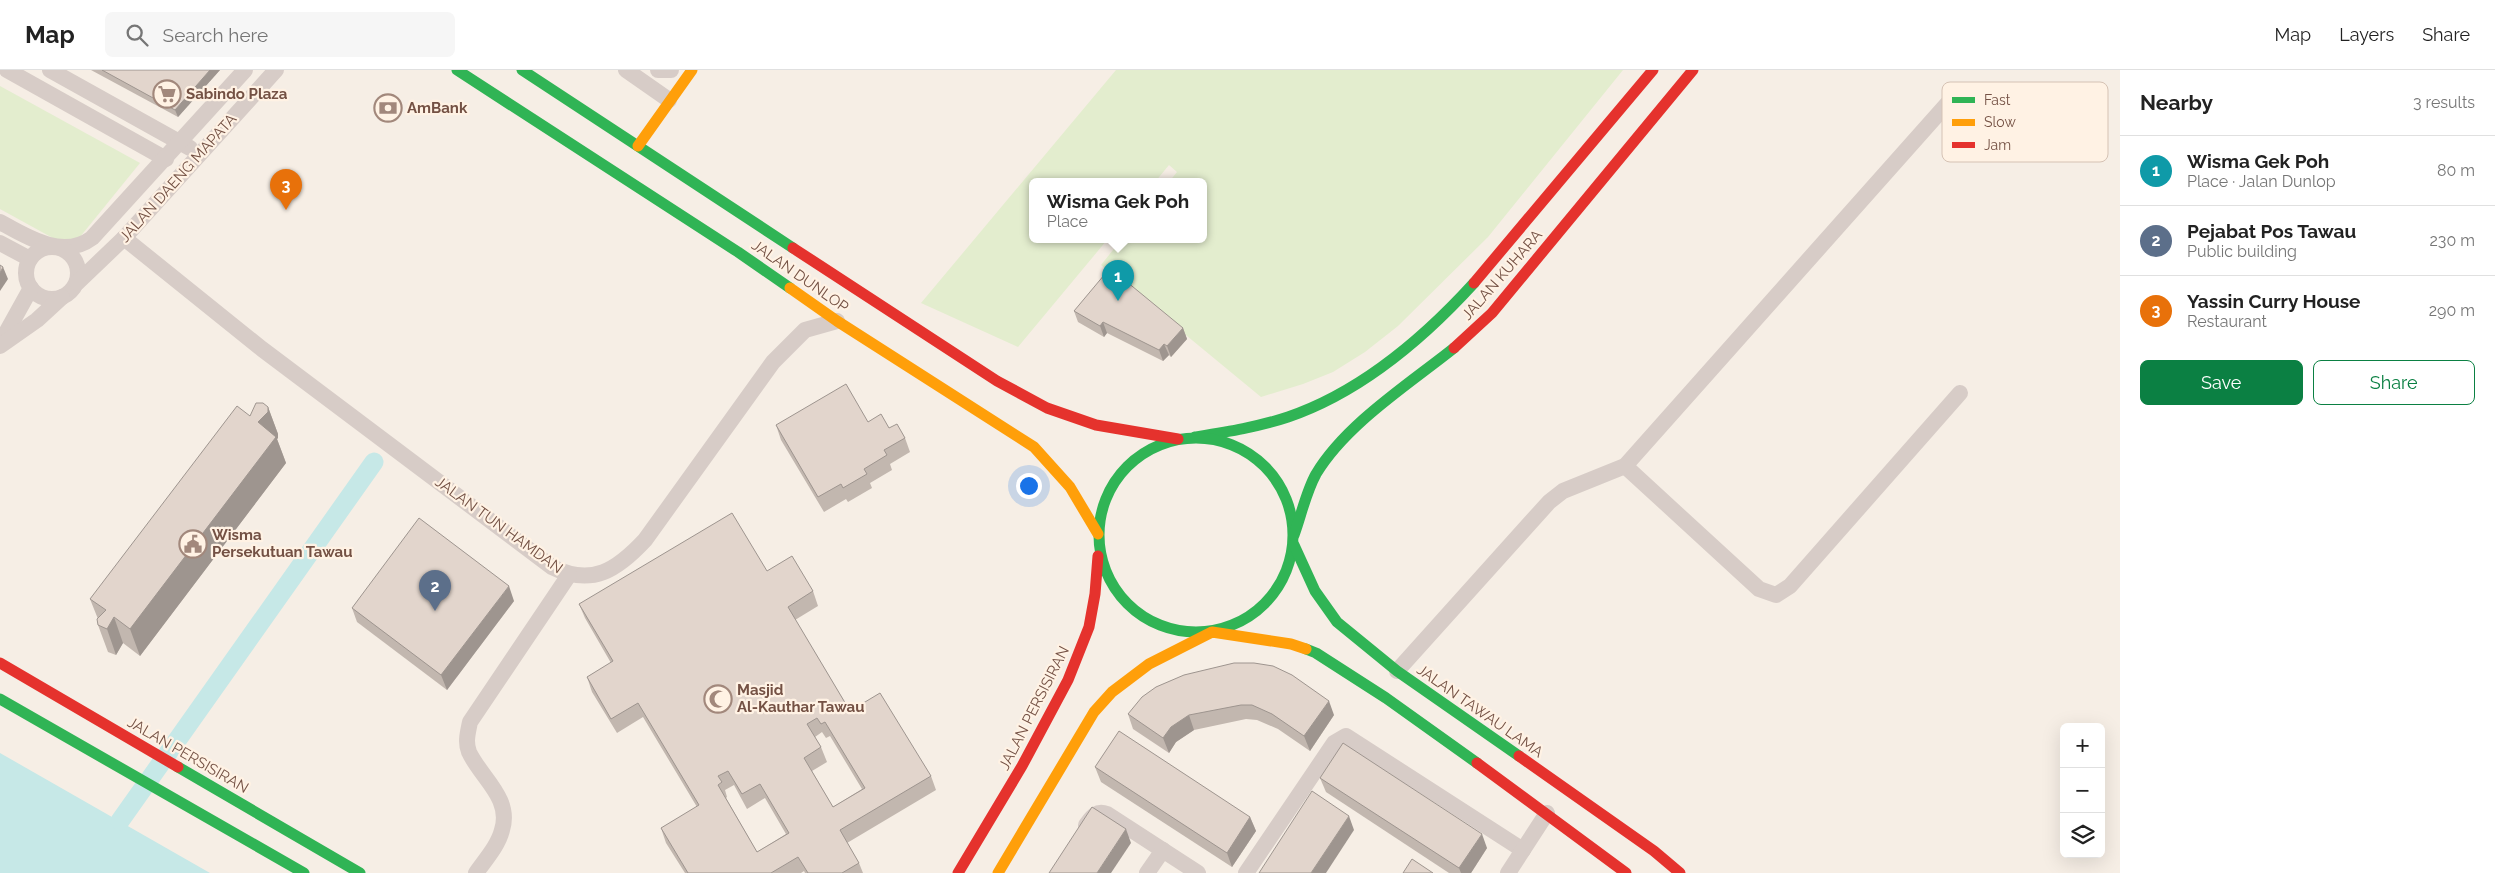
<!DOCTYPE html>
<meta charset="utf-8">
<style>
body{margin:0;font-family:Raleway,sans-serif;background:#f6f6f6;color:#222}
.controls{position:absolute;right:15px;bottom:15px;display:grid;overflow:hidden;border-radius:8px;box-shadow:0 5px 20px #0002}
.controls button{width:45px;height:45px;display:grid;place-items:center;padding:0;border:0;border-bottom:1px solid #e0e0e0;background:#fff;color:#222;font:25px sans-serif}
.you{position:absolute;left:1028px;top:415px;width:18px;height:18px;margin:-12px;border:4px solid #fff;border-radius:50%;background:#1a73e8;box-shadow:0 0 0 8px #1a73e833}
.badge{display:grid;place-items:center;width:32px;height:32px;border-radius:50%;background:#0b8043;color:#fff;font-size:16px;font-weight:700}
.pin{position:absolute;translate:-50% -41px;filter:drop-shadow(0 1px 2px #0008)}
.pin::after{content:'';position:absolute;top:26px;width:18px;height:15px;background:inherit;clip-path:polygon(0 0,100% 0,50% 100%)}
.popup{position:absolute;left:1029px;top:108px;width:178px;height:65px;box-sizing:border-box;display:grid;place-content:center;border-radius:8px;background:#fff;filter:drop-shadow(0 1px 4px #0005);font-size:16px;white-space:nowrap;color:#767676}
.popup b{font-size:19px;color:#222}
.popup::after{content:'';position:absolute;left:50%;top:100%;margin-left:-10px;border:10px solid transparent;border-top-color:#fff}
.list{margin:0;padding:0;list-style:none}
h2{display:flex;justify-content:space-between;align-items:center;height:65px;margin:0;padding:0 20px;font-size:21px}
h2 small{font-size:16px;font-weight:400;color:#767676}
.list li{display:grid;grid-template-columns:32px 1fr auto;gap:15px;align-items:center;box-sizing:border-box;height:70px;padding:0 20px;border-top:1px solid #e0e0e0}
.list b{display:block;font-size:19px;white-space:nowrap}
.list p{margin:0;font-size:16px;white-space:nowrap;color:#767676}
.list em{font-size:16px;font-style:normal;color:#767676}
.actions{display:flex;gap:10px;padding:15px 20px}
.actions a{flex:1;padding:11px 0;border:1px solid #0b8043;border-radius:8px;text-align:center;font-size:18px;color:#0b8043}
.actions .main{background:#0b8043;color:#fff}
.icon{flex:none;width:28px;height:28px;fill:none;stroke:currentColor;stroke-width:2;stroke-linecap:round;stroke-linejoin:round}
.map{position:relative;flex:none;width:2120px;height:803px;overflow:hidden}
header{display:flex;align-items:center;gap:30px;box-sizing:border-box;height:70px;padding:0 25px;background:#fff;border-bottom:1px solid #e0e0e0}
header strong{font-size:24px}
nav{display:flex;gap:28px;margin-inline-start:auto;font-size:18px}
.search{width:350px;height:45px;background:#f6f6f6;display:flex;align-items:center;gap:12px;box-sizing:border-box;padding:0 18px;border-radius:8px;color:#767676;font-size:19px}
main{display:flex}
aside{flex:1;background:#fff}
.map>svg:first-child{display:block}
</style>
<header>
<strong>Map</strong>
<div class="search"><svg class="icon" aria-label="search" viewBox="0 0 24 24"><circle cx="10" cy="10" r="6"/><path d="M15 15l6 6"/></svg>Search here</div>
<nav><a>Map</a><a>Layers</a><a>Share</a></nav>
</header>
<main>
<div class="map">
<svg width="2120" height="803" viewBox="0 0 2120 803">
<rect width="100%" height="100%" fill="#f6eee5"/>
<!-- green -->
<g fill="#e3edce">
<path d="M1116,0H1623L1488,167L1398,256L1365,282L1333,302L1303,314L1261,327L1101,195L1121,170H1203V112H1169L1177,102L1169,95L1155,112H1033V170H1107L1018,277L921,233Z"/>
<path d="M0,16L140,93L71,178L0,139Z"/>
</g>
<!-- water -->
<path fill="#c6e8e7" d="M0,683L210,803H0Z"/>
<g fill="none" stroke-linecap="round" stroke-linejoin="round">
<!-- canal -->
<path stroke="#c6e8e7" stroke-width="19" d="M120,751L374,392"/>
<!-- street -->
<g stroke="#d7ccc7" stroke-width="16">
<path d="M7,0L166,89"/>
<path d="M50,0L190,78"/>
<path d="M626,0L669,30"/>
<path d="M658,0H671"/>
<path d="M0,152C27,167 63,190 92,168L245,0"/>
<path d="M124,168L262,279L552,497C592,517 617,500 645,470L773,292L805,260L837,251"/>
<path d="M0,173L30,189"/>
<circle cx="52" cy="203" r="26"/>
<path d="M77,213L124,168L276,0"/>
<path d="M1,272L31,218"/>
<path d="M0,276L37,250L62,227"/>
<path d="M1625,396L1759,519L1776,525L1790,516L1960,323"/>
<path d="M1397,601L1549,432L1563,421L1625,396L1947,34"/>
<path d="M1086,755C1092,747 1096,740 1107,744L1198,803"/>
<path d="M476,803C485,790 498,776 502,760C512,728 481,708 469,682C465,672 468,662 470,652L569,505"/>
<path d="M1147,803L1163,780"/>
<path d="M1246,803L1334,673L1346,666L1523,780"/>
<path d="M1508,803L1547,743"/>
</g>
<!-- fast -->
<g stroke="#30b455" stroke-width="11">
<path d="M457,0L738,182L790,218"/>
<path d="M522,0L793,178"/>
<path d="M1195,367C1226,362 1258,357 1288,347C1361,322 1423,269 1474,213"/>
<circle cx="1196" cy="465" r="97"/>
<path d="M1294,465C1301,446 1306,422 1316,404C1346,354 1409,314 1454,278"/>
<path d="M1294,475L1315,521L1337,552L1397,601L1519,686"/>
<path d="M1306,579L1316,583L1386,628L1477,693"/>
<path d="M0,629L304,803"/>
<path d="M178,697L360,803"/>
</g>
<!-- slow -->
<g stroke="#ff9f0a" stroke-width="11">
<path d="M638,76L692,0"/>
<path d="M790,218L837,251L1034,377L1070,417L1098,464"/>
<path d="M998,803L1094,642L1112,622L1149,594L1212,562L1291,574L1306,579"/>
</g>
<!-- jam -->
<g stroke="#e5322d" stroke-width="11">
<path d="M793,178L997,311L1047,338L1096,355L1178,369"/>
<path d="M1474,213L1653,0"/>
<path d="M1454,278L1492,243L1693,0"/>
<path d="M0,593L178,697"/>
<path d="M1519,686L1654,781L1680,803"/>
<path d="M1477,693L1626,803"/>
<path d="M958,803L1022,696L1068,610L1089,557L1095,524L1098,486"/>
</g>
</g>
<!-- wall -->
<g fill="#c2b7af" fill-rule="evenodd">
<path d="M91,0H220L178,47Z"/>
<path d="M1074,241L1183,258L1187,269L1171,287L1169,285L1163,291L1107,263L1104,267L1078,252Z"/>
<path d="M268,337L278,364V368L277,369L286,393L140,586L123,573L116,585L108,582L98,555V549L90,529L250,346Z"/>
<path d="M776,355L889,358L905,368L910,382L890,394L892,400L870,413L872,418L848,432L846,429L824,442L781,370Z"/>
<path d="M767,501L813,521L818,536L795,550L850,641L931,706L936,720L847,773L859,793L863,803H805L804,801L801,803H685L666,773L661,758L697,737L643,647L617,663L592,622L587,607L611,593L585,548L579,534ZM822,662L826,668L830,666L862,719L833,737L812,701L827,692L821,677L815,667ZM734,715L747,739L765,728L786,764L757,782L726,728L727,727L725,720Z"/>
<path d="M514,531L447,620L357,552L352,538Z"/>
<path d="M1156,617L1334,645L1310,681L1278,659L1257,650L1246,649L1194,660L1176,672L1169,683L1133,659L1128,644Z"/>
<path d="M1095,697L1250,747L1256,761L1232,797L1101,712Z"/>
<path d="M1320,708L1487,778L1471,803H1449L1326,722Z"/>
</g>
<!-- shaded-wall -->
<g fill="#9e958f">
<path d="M210,0H220L178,47L175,40Z"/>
<path d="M3,197L8,209L0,221V203Z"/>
<path d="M1103,252L1107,263L1104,267L1100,256Z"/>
<path d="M1183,258L1187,269L1171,287L1167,276Z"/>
<path d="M1164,274L1169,285L1163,291L1159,280Z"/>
<path d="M268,337L278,364V368L277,369L286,393L140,586L130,559L258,352Z"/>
<path d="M509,516L514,531L447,620L441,605Z"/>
<path d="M114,547L123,573L116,585L107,559Z"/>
<path d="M1329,631L1334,645L1310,681L1304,666Z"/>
<path d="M1189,645L1194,660L1176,672L1169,683L1163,668L1171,657Z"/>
<path d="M1349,746L1354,760L1326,803H1311Z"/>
<path d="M1250,747L1256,761L1232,797L1227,783Z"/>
<path d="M1126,759L1131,773L1111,803H1097Z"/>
<path d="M1482,764L1487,778L1471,803H1461L1459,798Z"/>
</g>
<!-- building -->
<g fill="#e2d5cc" stroke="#9e958f" fill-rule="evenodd">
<path d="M102,0H210L175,40Z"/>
<path d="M0,195L3,197L0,203Z"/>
<path d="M1110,198L1183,258L1167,276L1164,274L1159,280L1103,252L1100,256L1074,241Z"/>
<path d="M846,314L868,352L881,344L889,358L897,354L905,368L884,380L887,385L864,399L867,404L843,418L841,414L818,427L776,355Z"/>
<path d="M256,333H263L268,337V342L258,352L276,367L130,559L114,547L107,559L98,555L97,549L106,540L90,529L237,336L250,346Z"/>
<path d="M732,443L767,501L792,486L813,521L788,537L850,641L880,623L931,706L840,760L859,793L842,803H808L798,787L771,803H688L661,758L699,735L638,633L611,649L587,607L613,591L579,534ZM817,648L821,654L825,652L865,718L833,737L804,688L821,677L807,654ZM728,701L742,724L760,714L789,763L757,782L718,715L722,712L718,706Z"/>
<path d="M419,448L509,516L441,605L352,538Z"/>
<path d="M1234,593H1254L1273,596L1292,605L1329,631L1304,666L1272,644L1252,635H1241L1189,645L1171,657L1163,668L1128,644L1142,627L1156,617L1184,605Z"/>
<path d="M1119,661L1250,747L1227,783L1095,697Z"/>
<path d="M1343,673L1482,764L1459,798L1320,708Z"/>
<path d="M1312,721L1349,746L1311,803H1259Z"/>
<path d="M1092,737L1126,759L1097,803H1049Z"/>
<path d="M1412,789L1433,803H1403Z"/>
</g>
<!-- icons -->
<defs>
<g id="supermarket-ring" transform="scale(1.4375)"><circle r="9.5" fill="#fff2e4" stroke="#a2887c" stroke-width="1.5"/><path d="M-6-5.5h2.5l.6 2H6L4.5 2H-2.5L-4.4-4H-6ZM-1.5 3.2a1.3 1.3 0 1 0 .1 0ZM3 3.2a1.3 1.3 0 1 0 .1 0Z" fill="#a2887c"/></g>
<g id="bank-ring" transform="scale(1.4375)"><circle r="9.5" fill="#fff2e4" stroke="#a2887c" stroke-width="1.5"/><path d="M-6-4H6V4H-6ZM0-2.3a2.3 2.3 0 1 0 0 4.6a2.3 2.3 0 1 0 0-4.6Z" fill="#a2887c"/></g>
<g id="civic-ring" transform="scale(1.4375)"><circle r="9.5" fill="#fff2e4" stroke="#a2887c" stroke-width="1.5"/><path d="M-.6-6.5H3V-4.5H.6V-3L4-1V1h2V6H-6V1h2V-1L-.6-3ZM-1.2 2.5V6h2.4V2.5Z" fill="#a2887c"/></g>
<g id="mosque-ring" transform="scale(1.4375)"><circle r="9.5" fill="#fff2e4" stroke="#a2887c" stroke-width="1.5"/><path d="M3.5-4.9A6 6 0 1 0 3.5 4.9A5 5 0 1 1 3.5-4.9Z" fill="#a2887c"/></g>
</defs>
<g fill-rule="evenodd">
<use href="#supermarket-ring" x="167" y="24"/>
<use href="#bank-ring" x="388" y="38"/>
<use href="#civic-ring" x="193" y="474"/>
<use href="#mosque-ring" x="718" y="629"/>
</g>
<g text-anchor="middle" stroke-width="4.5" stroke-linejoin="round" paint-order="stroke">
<!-- poi labels -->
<g font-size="15" font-weight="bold" fill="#745144" stroke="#fff2e4" text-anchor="start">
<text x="186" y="29">Sabindo Plaza</text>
<text x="407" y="43">AmBank</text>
<text x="212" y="470">Wisma<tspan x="212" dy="17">Persekutuan Tawau</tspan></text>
<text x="737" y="625">Masjid<tspan x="737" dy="17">Al-Kauthar Tawau</tspan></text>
</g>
<!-- street labels -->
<g font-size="15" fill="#745144" stroke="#fff2e4">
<text transform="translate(178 108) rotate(-48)" y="5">JALAN DAENG MAPATA</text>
<text transform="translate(1502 205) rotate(-49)" y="5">JALAN KUHARA</text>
<text transform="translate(800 206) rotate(35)" y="5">JALAN DUNLOP</text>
<text transform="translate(499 455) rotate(36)" y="5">JALAN TUN HAMDAN</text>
<text transform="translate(1034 638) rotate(-63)" y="5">JALAN PERSISIRAN</text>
<text transform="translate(1480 641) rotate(35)" y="5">JALAN TAWAU LAMA</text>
<text transform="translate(188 685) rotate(30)" y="5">JALAN PERSISIRAN</text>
</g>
</g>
<!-- legend -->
<rect x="1942" y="12" width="166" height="80" rx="8" fill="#fff2e4" stroke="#d5c2b4" stroke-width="1"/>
<rect x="1952" y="27" width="23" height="6" fill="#30b455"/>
<rect x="1952" y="49" width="23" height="7" fill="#ff9f0a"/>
<rect x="1952" y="72" width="23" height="6" fill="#e5322d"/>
<g font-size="14" fill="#745144">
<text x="1984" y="35">Fast</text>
<text x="1984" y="57">Slow</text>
<text x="1984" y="80">Jam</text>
</g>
</svg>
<div class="controls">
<button>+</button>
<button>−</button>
<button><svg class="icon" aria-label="layers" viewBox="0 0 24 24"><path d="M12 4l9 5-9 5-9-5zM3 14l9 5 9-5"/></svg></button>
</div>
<div class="you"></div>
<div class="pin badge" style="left:1118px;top:231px;background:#0f9aa8">1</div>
<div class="popup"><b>Wisma Gek Poh</b>Place</div>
<div class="pin badge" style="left:435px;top:541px;background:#5c6f8a">2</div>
<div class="pin badge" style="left:286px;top:140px;background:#e8710a">3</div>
</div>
<aside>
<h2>Nearby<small>3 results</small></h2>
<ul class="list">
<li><span class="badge" style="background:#0f9aa8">1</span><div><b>Wisma Gek Poh</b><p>Place · Jalan Dunlop</p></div><em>80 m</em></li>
<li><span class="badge" style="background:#5c6f8a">2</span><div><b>Pejabat Pos Tawau</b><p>Public building</p></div><em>230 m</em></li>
<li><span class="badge" style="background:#e8710a">3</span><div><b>Yassin Curry House</b><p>Restaurant</p></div><em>290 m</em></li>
</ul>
<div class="actions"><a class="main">Save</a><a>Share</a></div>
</aside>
</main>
